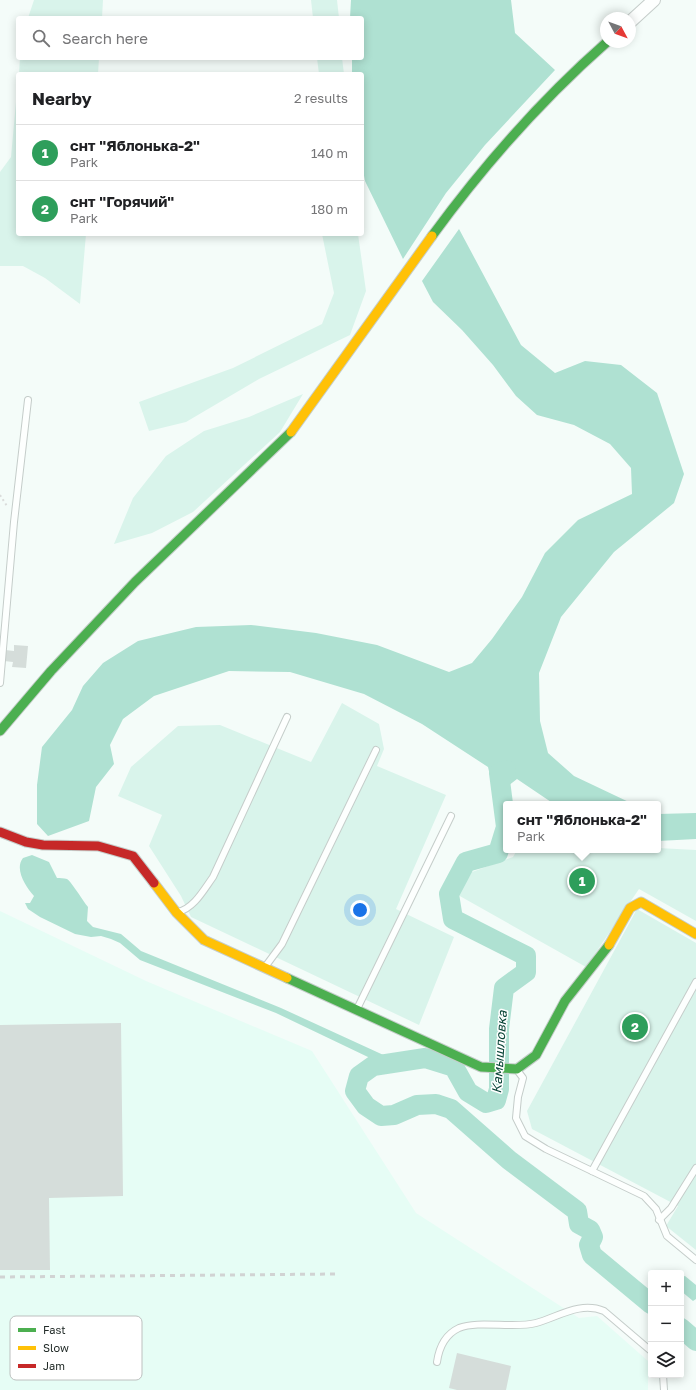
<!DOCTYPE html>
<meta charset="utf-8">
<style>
body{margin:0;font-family:"Golos Text",sans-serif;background:#f6f6f6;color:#202124}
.controls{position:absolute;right:12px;bottom:12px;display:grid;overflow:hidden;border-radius:4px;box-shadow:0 2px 10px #0003}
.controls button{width:36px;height:36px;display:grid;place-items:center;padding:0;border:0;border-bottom:1px solid #e0e0e0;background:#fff;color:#202124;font:20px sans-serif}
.compass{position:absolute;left:600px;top:12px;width:36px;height:36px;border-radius:50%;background:#fff;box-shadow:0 2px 10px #0003;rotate:131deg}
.you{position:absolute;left:360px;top:910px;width:14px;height:14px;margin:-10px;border:3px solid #fff;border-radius:50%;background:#1a73e8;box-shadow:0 0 0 6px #1a73e833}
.badge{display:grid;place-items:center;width:26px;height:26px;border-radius:50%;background:#6c7572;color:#fff;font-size:13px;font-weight:700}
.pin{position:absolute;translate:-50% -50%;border:2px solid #fff;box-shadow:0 1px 4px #0006}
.popup{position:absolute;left:503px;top:801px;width:158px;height:52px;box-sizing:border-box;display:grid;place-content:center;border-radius:4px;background:#fff;filter:drop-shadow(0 1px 3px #0005);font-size:13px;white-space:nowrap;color:#757577}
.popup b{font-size:15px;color:#202124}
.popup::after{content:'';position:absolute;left:50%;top:100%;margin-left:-8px;border:8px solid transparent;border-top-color:#fff}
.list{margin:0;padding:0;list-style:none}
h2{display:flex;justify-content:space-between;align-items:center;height:52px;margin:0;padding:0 16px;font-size:17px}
h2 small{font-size:13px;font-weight:400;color:#757577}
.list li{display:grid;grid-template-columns:26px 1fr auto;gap:12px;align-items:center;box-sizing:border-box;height:56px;padding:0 16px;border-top:1px solid #e0e0e0}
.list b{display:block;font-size:15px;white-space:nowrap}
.list p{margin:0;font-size:13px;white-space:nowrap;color:#757577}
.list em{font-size:13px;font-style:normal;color:#757577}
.icon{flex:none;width:22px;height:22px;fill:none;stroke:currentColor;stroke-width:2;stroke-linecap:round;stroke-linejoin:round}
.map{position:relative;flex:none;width:696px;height:1390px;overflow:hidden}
.search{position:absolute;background:#fff;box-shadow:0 2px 10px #0003;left:16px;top:16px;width:348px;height:44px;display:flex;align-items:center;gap:10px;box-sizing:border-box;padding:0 14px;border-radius:4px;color:#757577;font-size:15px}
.panel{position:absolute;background:#fff;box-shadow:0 2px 10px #0003;left:16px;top:72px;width:348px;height:164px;border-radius:4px}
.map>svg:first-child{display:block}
</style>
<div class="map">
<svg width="696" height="1390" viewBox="0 0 696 1390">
<rect width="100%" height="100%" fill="#f4fcf9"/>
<!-- built -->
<path fill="#e6fdf5" d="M0,911L146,981L312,1051L416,1213L579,1318L597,1316L648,1361V1390H0Z"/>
<!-- green -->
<g fill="#d9f4eb">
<path d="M34,0H103L102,18H28Z"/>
<path d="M311,0H337L339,18H313Z"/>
<path d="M20,58H99L98,74H19Z"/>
<path d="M317,58H342L344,74H319Z"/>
<path d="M18,80V234H86L80,304L45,278L23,266H0V172L11,157Z"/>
<path d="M322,234H358L366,291L350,335L259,379L186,422L149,431L139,402L233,368L322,324L334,293Z"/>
<path d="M303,394L280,432L193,512L152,533L114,544L133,498L166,456L204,431L249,417Z"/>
<path d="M342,703L379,724L384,749L377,766L446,795L396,909L454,937L419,1025L191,917L181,896L149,846L162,815L118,796L131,767L178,726L220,725L311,762Z"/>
<path d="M658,848L696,850V921L639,889L586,967L458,895L472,872L513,857L517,850H658Z"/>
<path d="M637,909L696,943V1250L666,1226L678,1206L532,1129L527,1111Z"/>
</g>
<!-- water -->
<g fill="#afe1d2">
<path d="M351,0H511L515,33L555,70L485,145L446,193L403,259L365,181L362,165V74H352V58H362V18H350Z"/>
<path d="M459,229L521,345L555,373L585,361L621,365L657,393L684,474L674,503L614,552L561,617L539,673L540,721L548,753L574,776L633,804H554L517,779L500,792L494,793L488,767L422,724L364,694L290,672L229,671L154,696L123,719L110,745L114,764L96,787L89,821L48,836L37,824V785L42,747L72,710L83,686L103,663L138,641L196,627L251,625L316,633L377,645L449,672L472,663L492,639L522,597L545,553L578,520L632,494L631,468L610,444L574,425L537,415L516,396L493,365L462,330L433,302L422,281Z"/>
<path d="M696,813V839L658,841V814Z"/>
<path d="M32,855L49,862L57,878C60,878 64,878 67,879C70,880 84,902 88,907L87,921L93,927L121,934L141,951L281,1008L390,1058L399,1065L391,1068L276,1013L140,960L120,943L111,939L101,936L91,937L75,934L40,917L28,909L25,903H30L34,896C26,887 14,869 23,858Z"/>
<path d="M685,1276L696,1285V1299L693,1301L681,1291V1277Z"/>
</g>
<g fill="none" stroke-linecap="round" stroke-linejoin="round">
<!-- river -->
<g stroke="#afe1d2" stroke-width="20">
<path d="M506,770L499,773L506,827L498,853L466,862L449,894L453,919L526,956V972L504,988L499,1029V1089L496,1100L486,1103L468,1092L454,1067L425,1058L373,1066L359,1076L355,1091L366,1106L381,1116L394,1115L417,1105L436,1104L451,1109L509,1160L577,1211L579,1224L590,1230L593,1237L589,1245L592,1255L651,1304"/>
<path d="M681,1328L696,1341"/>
</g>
</g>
<!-- building -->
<g fill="#d5ddda">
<path d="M14,645L28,646L26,668L12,667L13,662L4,661L5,650L14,651Z"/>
<path d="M121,1023L123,1196L49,1198L50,1270H0V1025Z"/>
<path d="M457,1353L511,1366L506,1390H457L449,1388Z"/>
</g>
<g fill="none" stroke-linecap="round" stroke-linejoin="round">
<!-- lane casing -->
<g stroke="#c5cdca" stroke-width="8">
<g id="lane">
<path d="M0,683L14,522L28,400"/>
<path d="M178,912C194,908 203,891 213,877L287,717"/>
<path d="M265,967L282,944L376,750"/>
<path d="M357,1009L451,816"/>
<path d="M517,1070L523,1078L518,1097L516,1118L525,1136L546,1149L644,1196L656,1209L667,1236L696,1260"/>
<path d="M592,1171L696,982"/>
<path d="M659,1220L671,1208L696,1168"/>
<path d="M437,1362C439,1348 444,1335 459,1328C479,1320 514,1329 536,1323C558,1317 580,1301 604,1311L651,1351"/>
<path d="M663,1375L664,1390"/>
</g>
</g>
<!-- street casing -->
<g stroke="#c5cdca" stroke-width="14">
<path id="street" d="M630,22L654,0"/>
</g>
<!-- fast casing -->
<g stroke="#c5cdca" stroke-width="11">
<g id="fast">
<path d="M432,236C484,165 541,100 607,42"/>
<path d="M0,731L51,671L135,582L291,432"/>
<path d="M287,978L481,1067L517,1069L536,1055L565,1001L609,945"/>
</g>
</g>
<!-- slow casing -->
<g stroke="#c5cdca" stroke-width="11">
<g id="slow">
<path d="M291,432L432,236"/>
<path d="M154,883L176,912L204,940L287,978"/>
<path d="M609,945L630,908L641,902L696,934"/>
</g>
</g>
<!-- jam casing -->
<g stroke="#c5cdca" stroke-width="11">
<path id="jam" d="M0,832L26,842L43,845L98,846L133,856L154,883"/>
</g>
<!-- path -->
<path stroke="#dadcdb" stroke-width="2" stroke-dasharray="2 3" stroke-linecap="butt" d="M0,495L7,506"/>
<!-- lane -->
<use href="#lane" stroke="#fdfffe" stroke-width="6"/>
<!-- street -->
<use href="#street" stroke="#fdfffe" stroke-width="12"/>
<!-- fast -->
<use href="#fast" stroke="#4caf50" stroke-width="9"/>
<!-- slow -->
<use href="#slow" stroke="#ffc107" stroke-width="9"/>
<!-- jam -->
<use href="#jam" stroke="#c62828" stroke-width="9"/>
<!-- rail -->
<path stroke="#d1d3d3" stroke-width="3" stroke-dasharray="5 5" stroke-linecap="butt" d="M0,1277L336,1274"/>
</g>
<g text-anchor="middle" stroke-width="3" stroke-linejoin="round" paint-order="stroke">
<!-- water labels -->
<g font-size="13" font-style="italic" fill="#0a4638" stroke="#fff">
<text transform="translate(499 1052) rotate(-86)" y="5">Камышловка</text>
</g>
</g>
<!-- legend -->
<rect x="10" y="1316" width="132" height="64" rx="6" fill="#fff" stroke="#bdc0bf" stroke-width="1"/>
<rect x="18" y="1328" width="18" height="4" fill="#4caf50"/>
<rect x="18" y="1346" width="18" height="4" fill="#ffc107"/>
<rect x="18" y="1364" width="18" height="4" fill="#c62828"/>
<g font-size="11" fill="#232c29">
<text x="43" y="1334">Fast</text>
<text x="43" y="1352">Slow</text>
<text x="43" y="1370">Jam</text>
</g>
</svg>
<div class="controls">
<button>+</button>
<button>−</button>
<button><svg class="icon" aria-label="layers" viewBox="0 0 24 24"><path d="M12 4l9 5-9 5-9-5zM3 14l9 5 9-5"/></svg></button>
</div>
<svg class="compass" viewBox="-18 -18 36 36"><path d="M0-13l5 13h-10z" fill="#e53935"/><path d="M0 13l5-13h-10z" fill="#757577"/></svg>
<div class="you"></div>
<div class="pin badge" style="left:582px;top:881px;background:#2e9e5b">1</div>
<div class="popup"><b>снт &quot;Яблонька-2&quot;</b>Park</div>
<div class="pin badge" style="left:635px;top:1027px;background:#2e9e5b">2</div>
<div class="search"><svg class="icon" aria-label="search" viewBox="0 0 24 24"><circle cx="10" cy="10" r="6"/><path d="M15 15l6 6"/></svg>Search here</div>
<section class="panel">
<h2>Nearby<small>2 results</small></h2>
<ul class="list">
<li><span class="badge" style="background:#2e9e5b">1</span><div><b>снт &quot;Яблонька-2&quot;</b><p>Park</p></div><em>140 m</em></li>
<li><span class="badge" style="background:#2e9e5b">2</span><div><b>снт &quot;Горячий&quot;</b><p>Park</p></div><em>180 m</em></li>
</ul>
</section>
</div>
